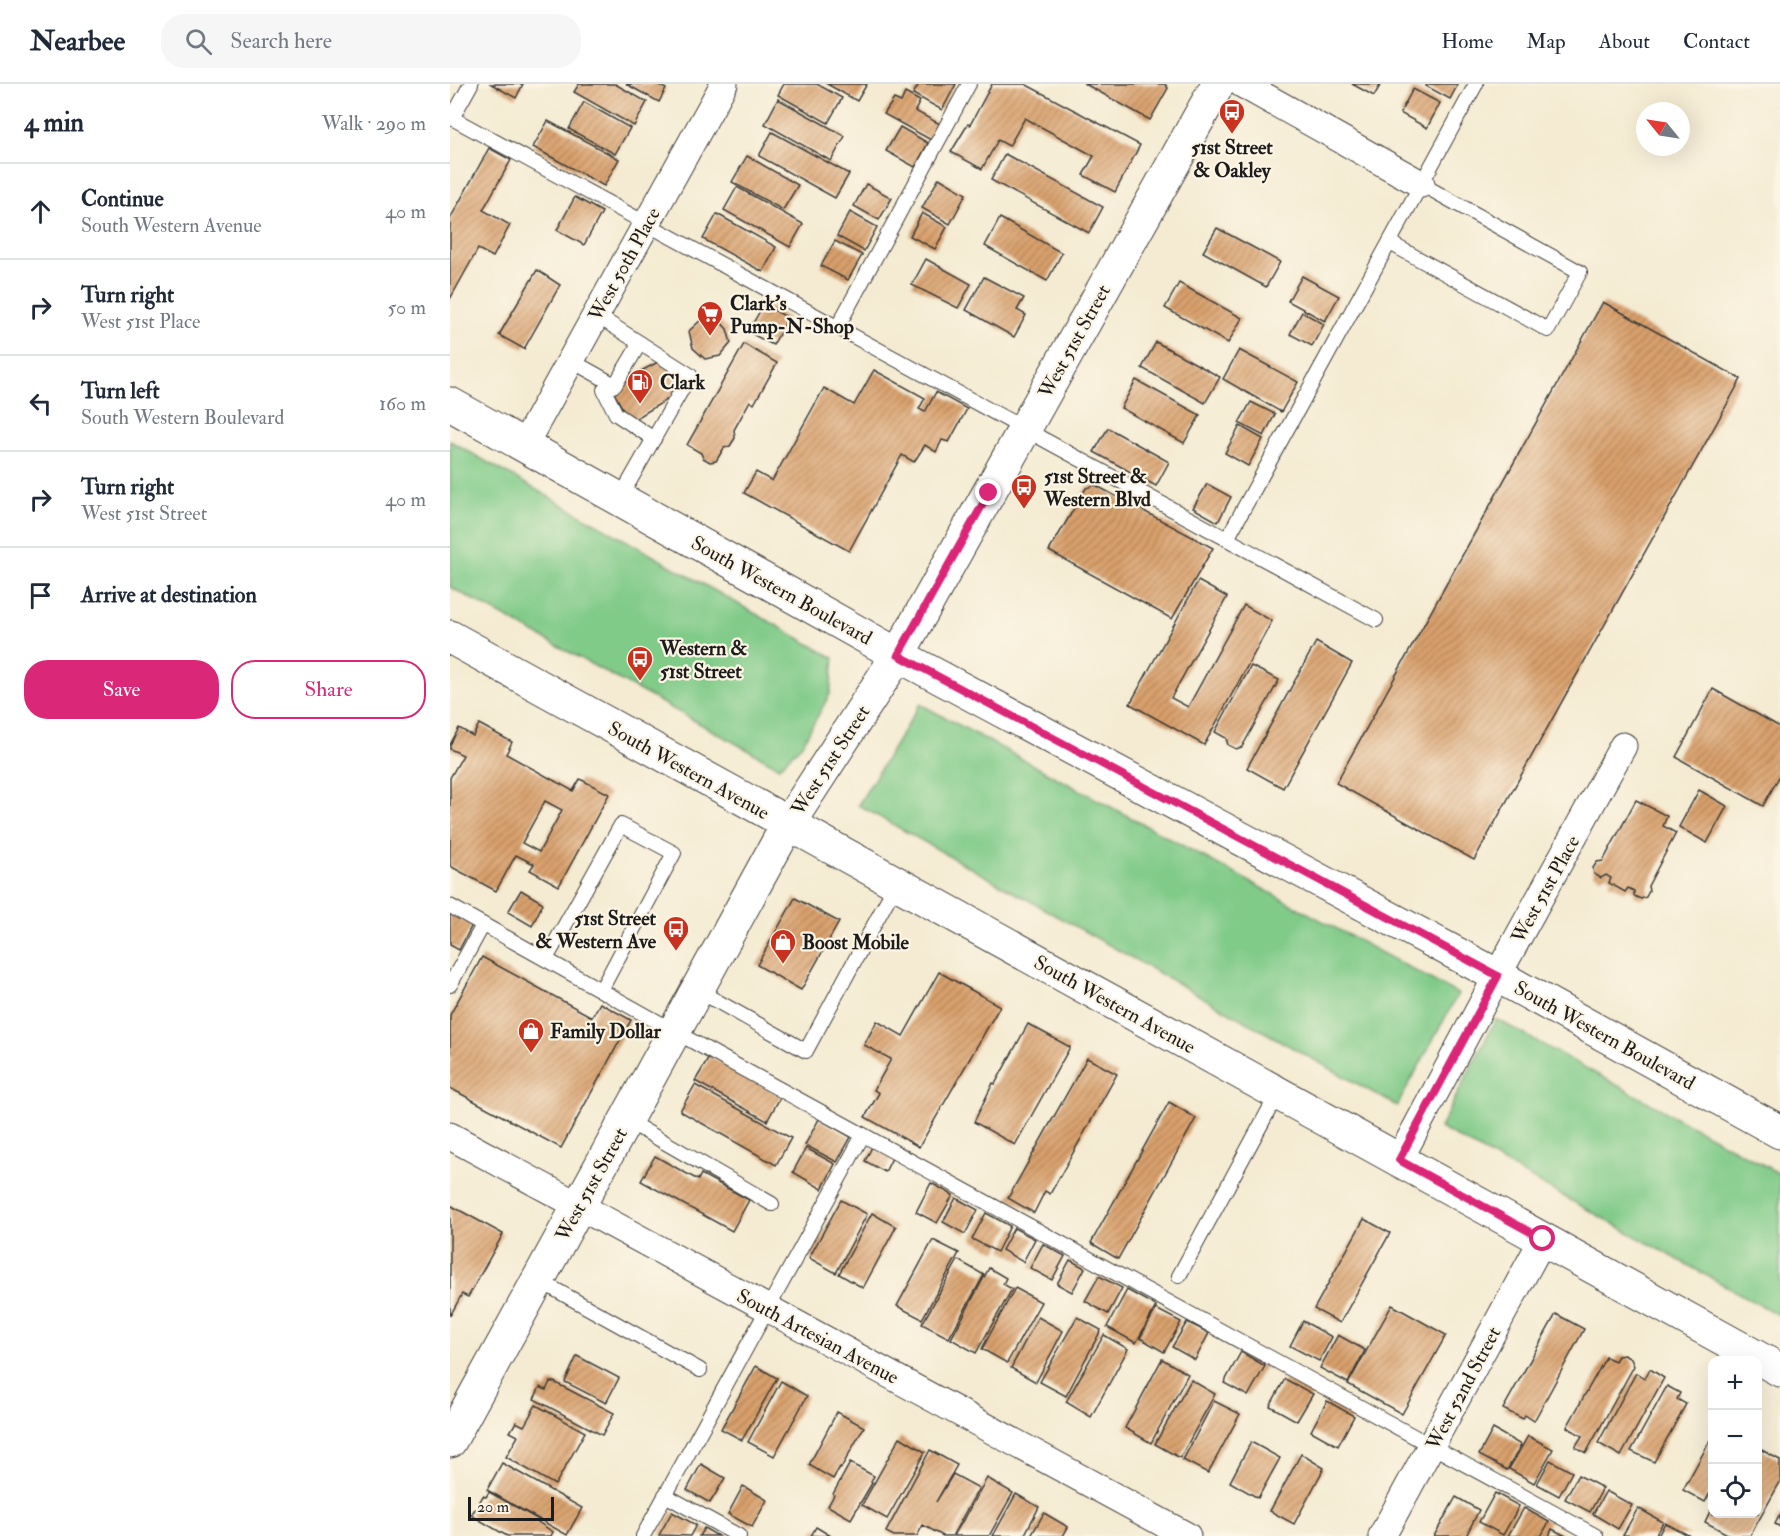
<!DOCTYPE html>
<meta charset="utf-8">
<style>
body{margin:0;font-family:"IM FELL Double Pica",serif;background:#f6f6f7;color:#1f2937}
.controls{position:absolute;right:18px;bottom:18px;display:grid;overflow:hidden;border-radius:12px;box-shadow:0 6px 24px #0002}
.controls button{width:54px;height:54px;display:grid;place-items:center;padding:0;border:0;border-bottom:2px solid #e0e1e3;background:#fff;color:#1f2937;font:30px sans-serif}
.compass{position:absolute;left:1186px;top:18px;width:54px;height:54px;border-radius:50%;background:#fff;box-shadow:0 6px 24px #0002;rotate:300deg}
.scale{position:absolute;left:18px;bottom:15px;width:86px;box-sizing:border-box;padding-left:6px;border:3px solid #1c1c1c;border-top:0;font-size:16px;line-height:21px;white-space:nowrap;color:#1c1c1c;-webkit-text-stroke:4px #fcf5e5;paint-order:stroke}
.stop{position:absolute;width:18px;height:18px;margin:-14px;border:4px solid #db2777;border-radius:50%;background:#fff}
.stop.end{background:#db2777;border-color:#fff;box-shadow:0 2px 6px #0008}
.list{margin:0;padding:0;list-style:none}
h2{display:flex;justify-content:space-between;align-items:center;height:78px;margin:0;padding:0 24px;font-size:26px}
h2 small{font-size:20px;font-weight:400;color:#747a83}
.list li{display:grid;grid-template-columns:39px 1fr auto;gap:18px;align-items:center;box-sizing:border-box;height:96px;padding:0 24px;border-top:2px solid #e0e1e3}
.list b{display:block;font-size:22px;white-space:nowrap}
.list p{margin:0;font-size:20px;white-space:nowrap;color:#747a83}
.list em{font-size:20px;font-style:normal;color:#747a83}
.actions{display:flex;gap:12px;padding:18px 24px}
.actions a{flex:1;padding:14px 0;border:2px solid #db2777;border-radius:24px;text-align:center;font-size:21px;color:#db2777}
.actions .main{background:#db2777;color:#fff}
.icon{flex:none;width:33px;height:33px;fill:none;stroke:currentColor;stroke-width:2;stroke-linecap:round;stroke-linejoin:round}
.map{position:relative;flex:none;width:1330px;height:1452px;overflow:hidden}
header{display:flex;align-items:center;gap:36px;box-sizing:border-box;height:84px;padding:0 30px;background:#fff;border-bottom:2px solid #e0e1e3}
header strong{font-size:28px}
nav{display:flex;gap:33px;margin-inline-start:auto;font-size:21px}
.search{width:420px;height:54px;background:#f6f6f7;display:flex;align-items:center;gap:15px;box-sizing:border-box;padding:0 21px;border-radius:24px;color:#747a83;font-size:22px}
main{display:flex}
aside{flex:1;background:#fff}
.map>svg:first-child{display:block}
</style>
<header>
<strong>Nearbee</strong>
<div class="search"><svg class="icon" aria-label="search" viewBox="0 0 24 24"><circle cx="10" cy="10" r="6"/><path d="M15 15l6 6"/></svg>Search here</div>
<nav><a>Home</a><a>Map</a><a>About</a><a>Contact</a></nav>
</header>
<main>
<aside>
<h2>4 min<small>Walk · 290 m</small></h2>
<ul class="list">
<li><svg class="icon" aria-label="ahead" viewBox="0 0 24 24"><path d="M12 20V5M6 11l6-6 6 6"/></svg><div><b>Continue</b><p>South Western Avenue</p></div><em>40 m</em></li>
<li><svg class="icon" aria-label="right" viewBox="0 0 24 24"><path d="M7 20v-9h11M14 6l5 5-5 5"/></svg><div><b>Turn right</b><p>West 51st Place</p></div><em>50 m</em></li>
<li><svg class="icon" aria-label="left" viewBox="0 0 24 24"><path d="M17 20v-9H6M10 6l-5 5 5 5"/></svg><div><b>Turn left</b><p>South Western Boulevard</p></div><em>160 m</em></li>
<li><svg class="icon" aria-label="right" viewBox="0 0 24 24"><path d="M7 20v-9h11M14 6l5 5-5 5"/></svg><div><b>Turn right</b><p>West 51st Street</p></div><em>40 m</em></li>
<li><svg class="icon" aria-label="arrive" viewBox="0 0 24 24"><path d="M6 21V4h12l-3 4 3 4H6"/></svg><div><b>Arrive at destination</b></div></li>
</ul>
<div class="actions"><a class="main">Save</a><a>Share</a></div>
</aside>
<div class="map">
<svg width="1330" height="1452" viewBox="0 0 1330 1452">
<defs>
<pattern id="building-hatch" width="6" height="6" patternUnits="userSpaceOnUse" patternTransform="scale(1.5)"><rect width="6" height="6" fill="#d9a06c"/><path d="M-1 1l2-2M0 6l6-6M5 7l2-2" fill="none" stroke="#af8258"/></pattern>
</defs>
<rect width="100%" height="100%" fill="#fcf5e5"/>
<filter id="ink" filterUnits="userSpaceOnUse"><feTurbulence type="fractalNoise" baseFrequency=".0167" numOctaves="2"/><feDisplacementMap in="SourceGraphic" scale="12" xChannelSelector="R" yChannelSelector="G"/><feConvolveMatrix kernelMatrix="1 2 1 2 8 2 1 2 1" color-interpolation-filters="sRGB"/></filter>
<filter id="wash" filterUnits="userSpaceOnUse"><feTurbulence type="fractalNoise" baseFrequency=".008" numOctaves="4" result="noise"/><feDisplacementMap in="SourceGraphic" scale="24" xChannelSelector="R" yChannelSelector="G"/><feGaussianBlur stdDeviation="1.35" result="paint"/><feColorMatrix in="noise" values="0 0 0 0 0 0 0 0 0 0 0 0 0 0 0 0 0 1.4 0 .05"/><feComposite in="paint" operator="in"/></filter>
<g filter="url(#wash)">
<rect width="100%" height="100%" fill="#f4ebd2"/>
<!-- green -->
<g fill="#81cb89" stroke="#4e7452" stroke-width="1.5">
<path d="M0,357L384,574L380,610L352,660L329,683L0,503Z"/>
<path d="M470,620L1008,910L947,1022L408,721Z"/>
<path d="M1046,935L1330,1090V1232L990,1044Z"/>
</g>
<g id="blocks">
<!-- building -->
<g fill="url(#building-hatch)" fill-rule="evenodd">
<path d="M41,0H73L66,14Z"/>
<path d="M129,0H165L197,18L184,42L124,8Z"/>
<path d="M176,0H207L216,5L209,18Z"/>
<path d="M334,0H367L392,14L378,39L328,11Z"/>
<path d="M377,0H417L407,17Z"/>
<path d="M469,0H506L492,26L463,10Z"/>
<path d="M542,0H575L690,61L665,108L633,91L644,72L575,34L559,62L548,56L532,85L501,68L518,40L520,41Z"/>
<path d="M635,0H715L718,4L700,36Z"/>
<path d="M902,0H931L924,12Z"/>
<path d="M977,0H1008L1000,15L976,2Z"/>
<path d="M963,5L990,19L977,44L950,29Z"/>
<path d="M455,9L470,17L465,27L490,40L481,56L434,30L444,15L451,18Z"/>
<path d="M328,15L395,52L381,77L315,40Z"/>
<path d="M134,18L180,44L165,70L119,45Z"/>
<path d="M98,37L169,75L154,102L83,63Z"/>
<path d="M450,43L478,59L465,83L436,67Z"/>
<path d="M322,48L399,90L385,114L309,72Z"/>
<path d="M39,64L61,76L33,126L60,141L43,173L28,165L0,215V135Z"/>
<path d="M555,70L653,123L639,149L541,96Z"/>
<path d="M297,72L348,101L333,126L282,98Z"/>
<path d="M489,94L516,110L500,140L472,124Z"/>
<path d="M416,100L442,114L429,136L404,122Z"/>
<path d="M287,103L353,140L340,163L274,126Z"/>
<path d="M125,113L152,128L134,161L107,146Z"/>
<path d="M400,128L427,143L414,167L387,152Z"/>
<path d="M472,129L497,143L485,165L460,152Z"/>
<path d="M267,130L326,163L313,188L253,155Z"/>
<path d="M550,134L612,169L597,197L535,162Z"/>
<path d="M767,144L830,178L816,203L753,168Z"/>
<path d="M385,157L412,171L398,196L371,182Z"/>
<path d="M476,175L521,200L508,224L462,201Z"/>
<path d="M87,186L110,201L74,265L49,251Z"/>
<path d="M852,192L889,212L875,237L838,217Z"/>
<path d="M534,193L574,214L567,226L576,231L564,253L516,226Z"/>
<path d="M729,199L792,234L778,259L715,224Z"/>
<path d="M1153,218L1291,295L1024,776L886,699Z"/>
<path d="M314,220L338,234L323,261L298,248Z"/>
<path d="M852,228L874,240L862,262L840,250Z"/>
<path d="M266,233L277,245L281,259L270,272L255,275L243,264L239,247L251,236Z"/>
<path d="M706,258L770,293L755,319L692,284Z"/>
<path d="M294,260L327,279L304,320L300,317L284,346L285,354L280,362L274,364L266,377L260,378L253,374L251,369L237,361Z"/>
<path d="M789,266L848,298L831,328L773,295Z"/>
<path d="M221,271L241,301L180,338L161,303Z"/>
<path d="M424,286L475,314L469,325L475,328L486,308L517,325L499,358L492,356L486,368L475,361L464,378L452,371L399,467L294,409L306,388L322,397L374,304L404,321Z"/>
<path d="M686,296L750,331L734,359L671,324Z"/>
<path d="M801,318L825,330L814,352L789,339Z"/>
<path d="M790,342L813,355L798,382L775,369Z"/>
<path d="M658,344L719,378L706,402L644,368Z"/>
<path d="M757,400L781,413L768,438L743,424Z"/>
<path d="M645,401L763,464L722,535L599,467L636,404Z"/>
<path d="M748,497L777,513L721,614L738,623L794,521L822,537L754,661L680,620Z"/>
<path d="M866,558L902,579L833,704L797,684Z"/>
<path d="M801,582L829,596L792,663L786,665L778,661L776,654L765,648Z"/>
<path d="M1263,605L1330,643V691L1313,722L1226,673Z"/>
<path d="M29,640L62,658L56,670L123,707L130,695L159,710L109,802L80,786L84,780L66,771L46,807L0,782V694L13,671L0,665V661L9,644L23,652ZM95,717L112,726L89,768L72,759Z"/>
<path d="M1249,706L1277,722L1257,759L1229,743Z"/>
<path d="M1186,716L1217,732L1213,742L1226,749L1198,802L1199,807L1196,813L1191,815L1184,812V807L1178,804L1175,808L1159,799L1161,794L1156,791L1151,794L1144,790L1143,784L1147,778L1153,777Z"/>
<path d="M71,806L93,819L82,842L58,828Z"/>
<path d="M345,814L389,838L351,906L307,881Z"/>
<path d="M0,829L22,841L9,866L0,861Z"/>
<path d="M32,873L142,933L150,919L181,936L111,1064L0,1004V931Z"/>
<path d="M489,888L550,922L469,1063L415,1033L429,1009L424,1006L441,975L414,961L427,937L453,952Z"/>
<path d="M578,940L620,963L565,1061L524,1038L543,999L545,1000Z"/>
<path d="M260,972L331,1012L317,1037L245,997Z"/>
<path d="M637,974L667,990L600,1110L595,1107L584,1129L558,1114Z"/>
<path d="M245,1001L341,1054L326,1081L230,1027Z"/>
<path d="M719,1018L746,1034L668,1175L641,1159Z"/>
<path d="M369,1035L401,1053L387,1078L355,1061Z"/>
<path d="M422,1063L442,1074L435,1088L415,1077Z"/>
<path d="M356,1064L385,1080L372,1105L343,1088Z"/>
<path d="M205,1072L248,1096L251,1090L299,1116L282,1147L191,1097Z"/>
<path d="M481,1099L503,1111L487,1139L466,1128Z"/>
<path d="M506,1114L528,1126L515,1150L493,1138Z"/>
<path d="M391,1116L417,1130L386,1189L359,1174Z"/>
<path d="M0,1121L53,1150L18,1213L12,1210L0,1232Z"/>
<path d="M422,1129L446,1143L413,1204L389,1190Z"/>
<path d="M536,1129L560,1142L547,1168L522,1155Z"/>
<path d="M914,1135L940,1149L890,1239L864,1225Z"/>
<path d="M564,1144L585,1155L573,1178L552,1166Z"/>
<path d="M483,1156L509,1169L472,1235L447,1222Z"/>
<path d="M593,1160L615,1172L602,1196L580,1184Z"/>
<path d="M508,1176L534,1191L499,1254L472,1240Z"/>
<path d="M620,1176L635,1184L622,1208L607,1200Z"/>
<path d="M539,1184L556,1194L553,1200L562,1205L526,1269L501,1255Z"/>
<path d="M649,1192L672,1204L658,1230L635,1217Z"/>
<path d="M565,1204L591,1218L557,1279L532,1265Z"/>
<path d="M677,1206L706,1222L686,1259L657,1243Z"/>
<path d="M942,1221L996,1251L952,1330L898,1300Z"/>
<path d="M706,1225L731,1238L714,1268L690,1254Z"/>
<path d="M1106,1230L1134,1245L1084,1337L1075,1331L1073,1335L1053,1325Z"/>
<path d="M588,1233L613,1247L586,1298L561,1284Z"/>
<path d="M627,1233L651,1246L616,1312L590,1298Z"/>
<path d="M853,1237L882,1253L869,1277L840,1262Z"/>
<path d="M737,1238L759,1249L745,1276L722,1263Z"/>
<path d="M654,1251L678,1265L641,1333L616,1318Z"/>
<path d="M888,1251L915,1266L898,1299L870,1284Z"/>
<path d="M791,1268L815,1282L798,1312L774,1299Z"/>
<path d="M1174,1271L1181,1275L1184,1282L1136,1369L1125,1363L1132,1352L1117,1343L1156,1273L1165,1277L1168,1272Z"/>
<path d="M127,1272L169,1294L156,1319L115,1298Z"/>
<path d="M712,1275L738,1290L701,1359L675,1344Z"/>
<path d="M306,1282L327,1294L292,1356L271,1345Z"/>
<path d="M1200,1285L1214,1294L1171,1372L1148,1359L1186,1289L1195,1294Z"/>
<path d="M835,1295L863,1310L847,1337L820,1322Z"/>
<path d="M741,1296L765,1310L730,1374L705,1360Z"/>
<path d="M331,1297L357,1312L324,1372L298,1358Z"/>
<path d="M100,1298H104L164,1329L152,1351L84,1315L90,1303L96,1306Z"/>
<path d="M1217,1302L1230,1309L1227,1315L1236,1320L1204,1378L1181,1367Z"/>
<path d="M764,1317L790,1330L758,1389L733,1376Z"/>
<path d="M877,1317L904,1332L888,1362L861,1347Z"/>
<path d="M86,1321L135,1348L105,1401L56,1373L68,1352L60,1348L66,1338L74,1342Z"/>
<path d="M387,1328L414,1343L391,1384L390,1383L383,1395L359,1381Z"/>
<path d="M1043,1345L1071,1361L1057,1386L1029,1371Z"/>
<path d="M1078,1352L1103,1365L1084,1399L1059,1385Z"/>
<path d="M450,1353L475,1368L437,1435L412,1421Z"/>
<path d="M1262,1353V1405L1255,1418L1233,1406Z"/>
<path d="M801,1358L830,1374L808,1414L780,1398Z"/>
<path d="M1308,1364L1330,1376V1398L1300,1452H1281L1255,1438L1262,1423V1430H1308Z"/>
<path d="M480,1366L507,1381L486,1418L503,1390L529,1404L502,1452H493L473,1441L467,1452H444L436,1448Z"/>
<path d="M851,1370L874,1384L844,1440L820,1427Z"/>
<path d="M1100,1376L1122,1388L1109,1412L1087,1400Z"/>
<path d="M52,1379L132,1424L117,1451L37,1406Z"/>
<path d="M400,1379L424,1392L421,1398L422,1399L401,1435L378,1422L384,1411L383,1410Z"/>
<path d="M251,1380L275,1394L260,1419L237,1406Z"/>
<path d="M1128,1391L1153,1404L1140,1428L1115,1415Z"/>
<path d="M537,1394L563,1409L539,1452H504Z"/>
<path d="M293,1402L317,1416L302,1443L278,1430Z"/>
<path d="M1156,1407L1182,1421L1168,1445L1143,1430Z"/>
<path d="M39,1408L89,1436L88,1438L103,1448L101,1452H57L21,1431L25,1425L28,1427L32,1420L29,1419L33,1412L36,1413Z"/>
<path d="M1045,1409L1069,1422L1053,1451L1029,1438Z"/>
<path d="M566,1410L589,1423L574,1452H543Z"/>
<path d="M1006,1413L1029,1426L1016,1452H984Z"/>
<path d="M1074,1424L1099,1438L1091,1452H1058Z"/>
<path d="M1188,1424L1213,1438L1205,1452L1173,1451Z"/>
<path d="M222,1428L246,1441L240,1452L209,1451Z"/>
<path d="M594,1429L618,1443L613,1452H581Z"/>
<path d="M1330,1430V1443L1325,1440Z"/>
<path d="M1215,1439L1240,1452H1208Z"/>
<path d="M366,1443L381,1452H361Z"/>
<path d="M254,1444L268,1452H249Z"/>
<path d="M1102,1445L1116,1452H1099Z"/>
</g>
</g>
</g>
<g filter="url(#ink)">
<use href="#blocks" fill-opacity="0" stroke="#3c3b37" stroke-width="1.5"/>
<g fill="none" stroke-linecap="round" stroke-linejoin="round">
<!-- service casing -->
<g stroke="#3c3b37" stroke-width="16">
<g id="service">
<path d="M0,33L926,536"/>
<path d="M2,34L21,0"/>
<path d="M940,159L1098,246L1130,188L971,100"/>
<path d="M146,231L240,291L170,414"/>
<path d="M387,244L519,0"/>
<path d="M120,276L165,301L190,259"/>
<path d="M165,301L154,306L166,330L204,355"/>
<path d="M777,455L1026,0"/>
<path d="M0,822L258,966L1146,1452"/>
<path d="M96,875L171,741L224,769L151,906"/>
<path d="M0,901L33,841"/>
<path d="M247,906L356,967L446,800"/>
<path d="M176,1036L322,1120"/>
<path d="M729,1192L828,1009"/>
<path d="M88,1196L250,1286"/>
<path d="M215,1411L289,1452"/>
<path d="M193,1452L413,1051"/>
</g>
</g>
<!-- minor casing -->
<g stroke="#3c3b37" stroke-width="29">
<g id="minor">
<path d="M792,0L971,100"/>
<path d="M74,361L274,0"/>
<path d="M0,1052L737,1452"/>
<path d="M949,1076L1059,870L1173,662"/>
<path d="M932,1452L1093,1155"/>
</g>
</g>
<!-- tertiary casing -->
<g stroke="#3c3b37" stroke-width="35">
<g id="tertiary">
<path d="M0,320L448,571L1048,892L1330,1048"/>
<path d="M0,1357L338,740L448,571L768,0"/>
</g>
</g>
<!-- secondary casing -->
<g stroke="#3c3b37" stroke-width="35">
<path id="secondary" d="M0,553L1330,1286"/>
</g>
<!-- service -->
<use href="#service" stroke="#fff" stroke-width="14"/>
<!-- minor -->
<use href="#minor" stroke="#fff" stroke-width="27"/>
<!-- tertiary -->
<use href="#tertiary" stroke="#fff" stroke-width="33"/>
<!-- secondary -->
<use href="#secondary" stroke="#fff" stroke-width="33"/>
</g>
</g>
<g fill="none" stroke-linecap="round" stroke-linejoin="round" filter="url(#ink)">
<!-- route -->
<path stroke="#db2777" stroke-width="8" d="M539,409L448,571L1048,892L949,1076L1093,1155"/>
</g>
<!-- icons -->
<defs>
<g id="bus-pin" transform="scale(1.35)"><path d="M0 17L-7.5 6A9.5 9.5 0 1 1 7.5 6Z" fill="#c8321e" stroke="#fcf5e5"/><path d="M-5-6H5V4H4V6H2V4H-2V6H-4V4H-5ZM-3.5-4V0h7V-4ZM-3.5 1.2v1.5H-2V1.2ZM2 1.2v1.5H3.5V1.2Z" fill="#fff"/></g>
<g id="supermarket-pin" transform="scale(1.35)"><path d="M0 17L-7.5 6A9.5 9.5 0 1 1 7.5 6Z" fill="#c8321e" stroke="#fcf5e5"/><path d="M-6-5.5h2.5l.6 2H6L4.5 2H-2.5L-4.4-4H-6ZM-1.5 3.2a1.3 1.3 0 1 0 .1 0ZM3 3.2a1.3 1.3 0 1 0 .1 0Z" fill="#fff"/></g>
<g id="fuel-pin" transform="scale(1.35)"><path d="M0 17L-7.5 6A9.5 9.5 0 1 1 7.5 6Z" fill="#c8321e" stroke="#fcf5e5"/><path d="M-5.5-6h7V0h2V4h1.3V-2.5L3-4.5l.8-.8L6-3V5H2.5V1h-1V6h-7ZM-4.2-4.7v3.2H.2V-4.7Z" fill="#fff"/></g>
<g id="shop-pin" transform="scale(1.35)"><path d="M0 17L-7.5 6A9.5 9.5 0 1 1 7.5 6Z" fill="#c8321e" stroke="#fcf5e5"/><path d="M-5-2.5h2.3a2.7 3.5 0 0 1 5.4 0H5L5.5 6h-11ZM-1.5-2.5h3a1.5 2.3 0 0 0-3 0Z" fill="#fff"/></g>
</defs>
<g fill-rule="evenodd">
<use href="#bus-pin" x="782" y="28"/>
<use href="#supermarket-pin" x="260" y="230"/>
<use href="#fuel-pin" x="190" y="298"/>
<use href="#bus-pin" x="574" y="403"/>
<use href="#bus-pin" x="190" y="575"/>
<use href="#bus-pin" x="226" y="845"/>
<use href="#shop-pin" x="333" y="858"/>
<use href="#shop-pin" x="81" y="947"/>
</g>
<g text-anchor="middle" stroke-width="4.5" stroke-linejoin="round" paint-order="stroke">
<!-- poi labels -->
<g font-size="20" font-weight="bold" fill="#1c1c1c" stroke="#fcf5e5" text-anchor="start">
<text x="782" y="70" text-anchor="middle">51st Street<tspan x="782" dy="23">&amp; Oakley</tspan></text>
<text x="280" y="226">Clark's<tspan x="280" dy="23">Pump-N-Shop</tspan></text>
<text x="210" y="305">Clark</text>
<text x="594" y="399">51st Street &amp;<tspan x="594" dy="23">Western Blvd</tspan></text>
<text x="210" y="571">Western &amp;<tspan x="210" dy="23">51st Street</tspan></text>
<text x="206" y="841" text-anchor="end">51st Street<tspan x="206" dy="23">&amp; Western Ave</tspan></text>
<text x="352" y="865">Boost Mobile</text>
<text x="100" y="954">Family Dollar</text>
</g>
<!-- street labels -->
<g font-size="20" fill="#1c1c1c" stroke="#fcf5e5">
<text transform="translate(174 180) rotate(-61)" y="7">West 50th Place</text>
<text transform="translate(624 257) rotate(-61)" y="7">West 51st Street</text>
<text transform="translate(332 506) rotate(29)" y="7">South Western Boulevard</text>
<text transform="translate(380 676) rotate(-57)" y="7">West 51st Street</text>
<text transform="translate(239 686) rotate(29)" y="7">South Western Avenue</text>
<text transform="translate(1095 805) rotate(-61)" y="7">West 51st Place</text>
<text transform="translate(665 920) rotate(29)" y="7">South Western Avenue</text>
<text transform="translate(1155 951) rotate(29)" y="7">South Western Boulevard</text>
<text transform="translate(141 1100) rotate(-61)" y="7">West 51st Street</text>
<text transform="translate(368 1252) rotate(28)" y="7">South Artesian Avenue</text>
<text transform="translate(1013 1304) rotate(-62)" y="7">West 52nd Street</text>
</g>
</g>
</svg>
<div class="controls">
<button>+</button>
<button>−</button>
<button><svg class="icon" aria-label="locate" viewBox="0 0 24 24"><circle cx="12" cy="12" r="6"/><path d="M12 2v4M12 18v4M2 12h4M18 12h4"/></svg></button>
</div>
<svg class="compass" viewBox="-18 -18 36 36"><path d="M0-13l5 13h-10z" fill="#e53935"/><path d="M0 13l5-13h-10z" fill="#747a83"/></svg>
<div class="scale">20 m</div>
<div class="stop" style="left:1093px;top:1155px"></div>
<div class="stop end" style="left:539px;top:409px"></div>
</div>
</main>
